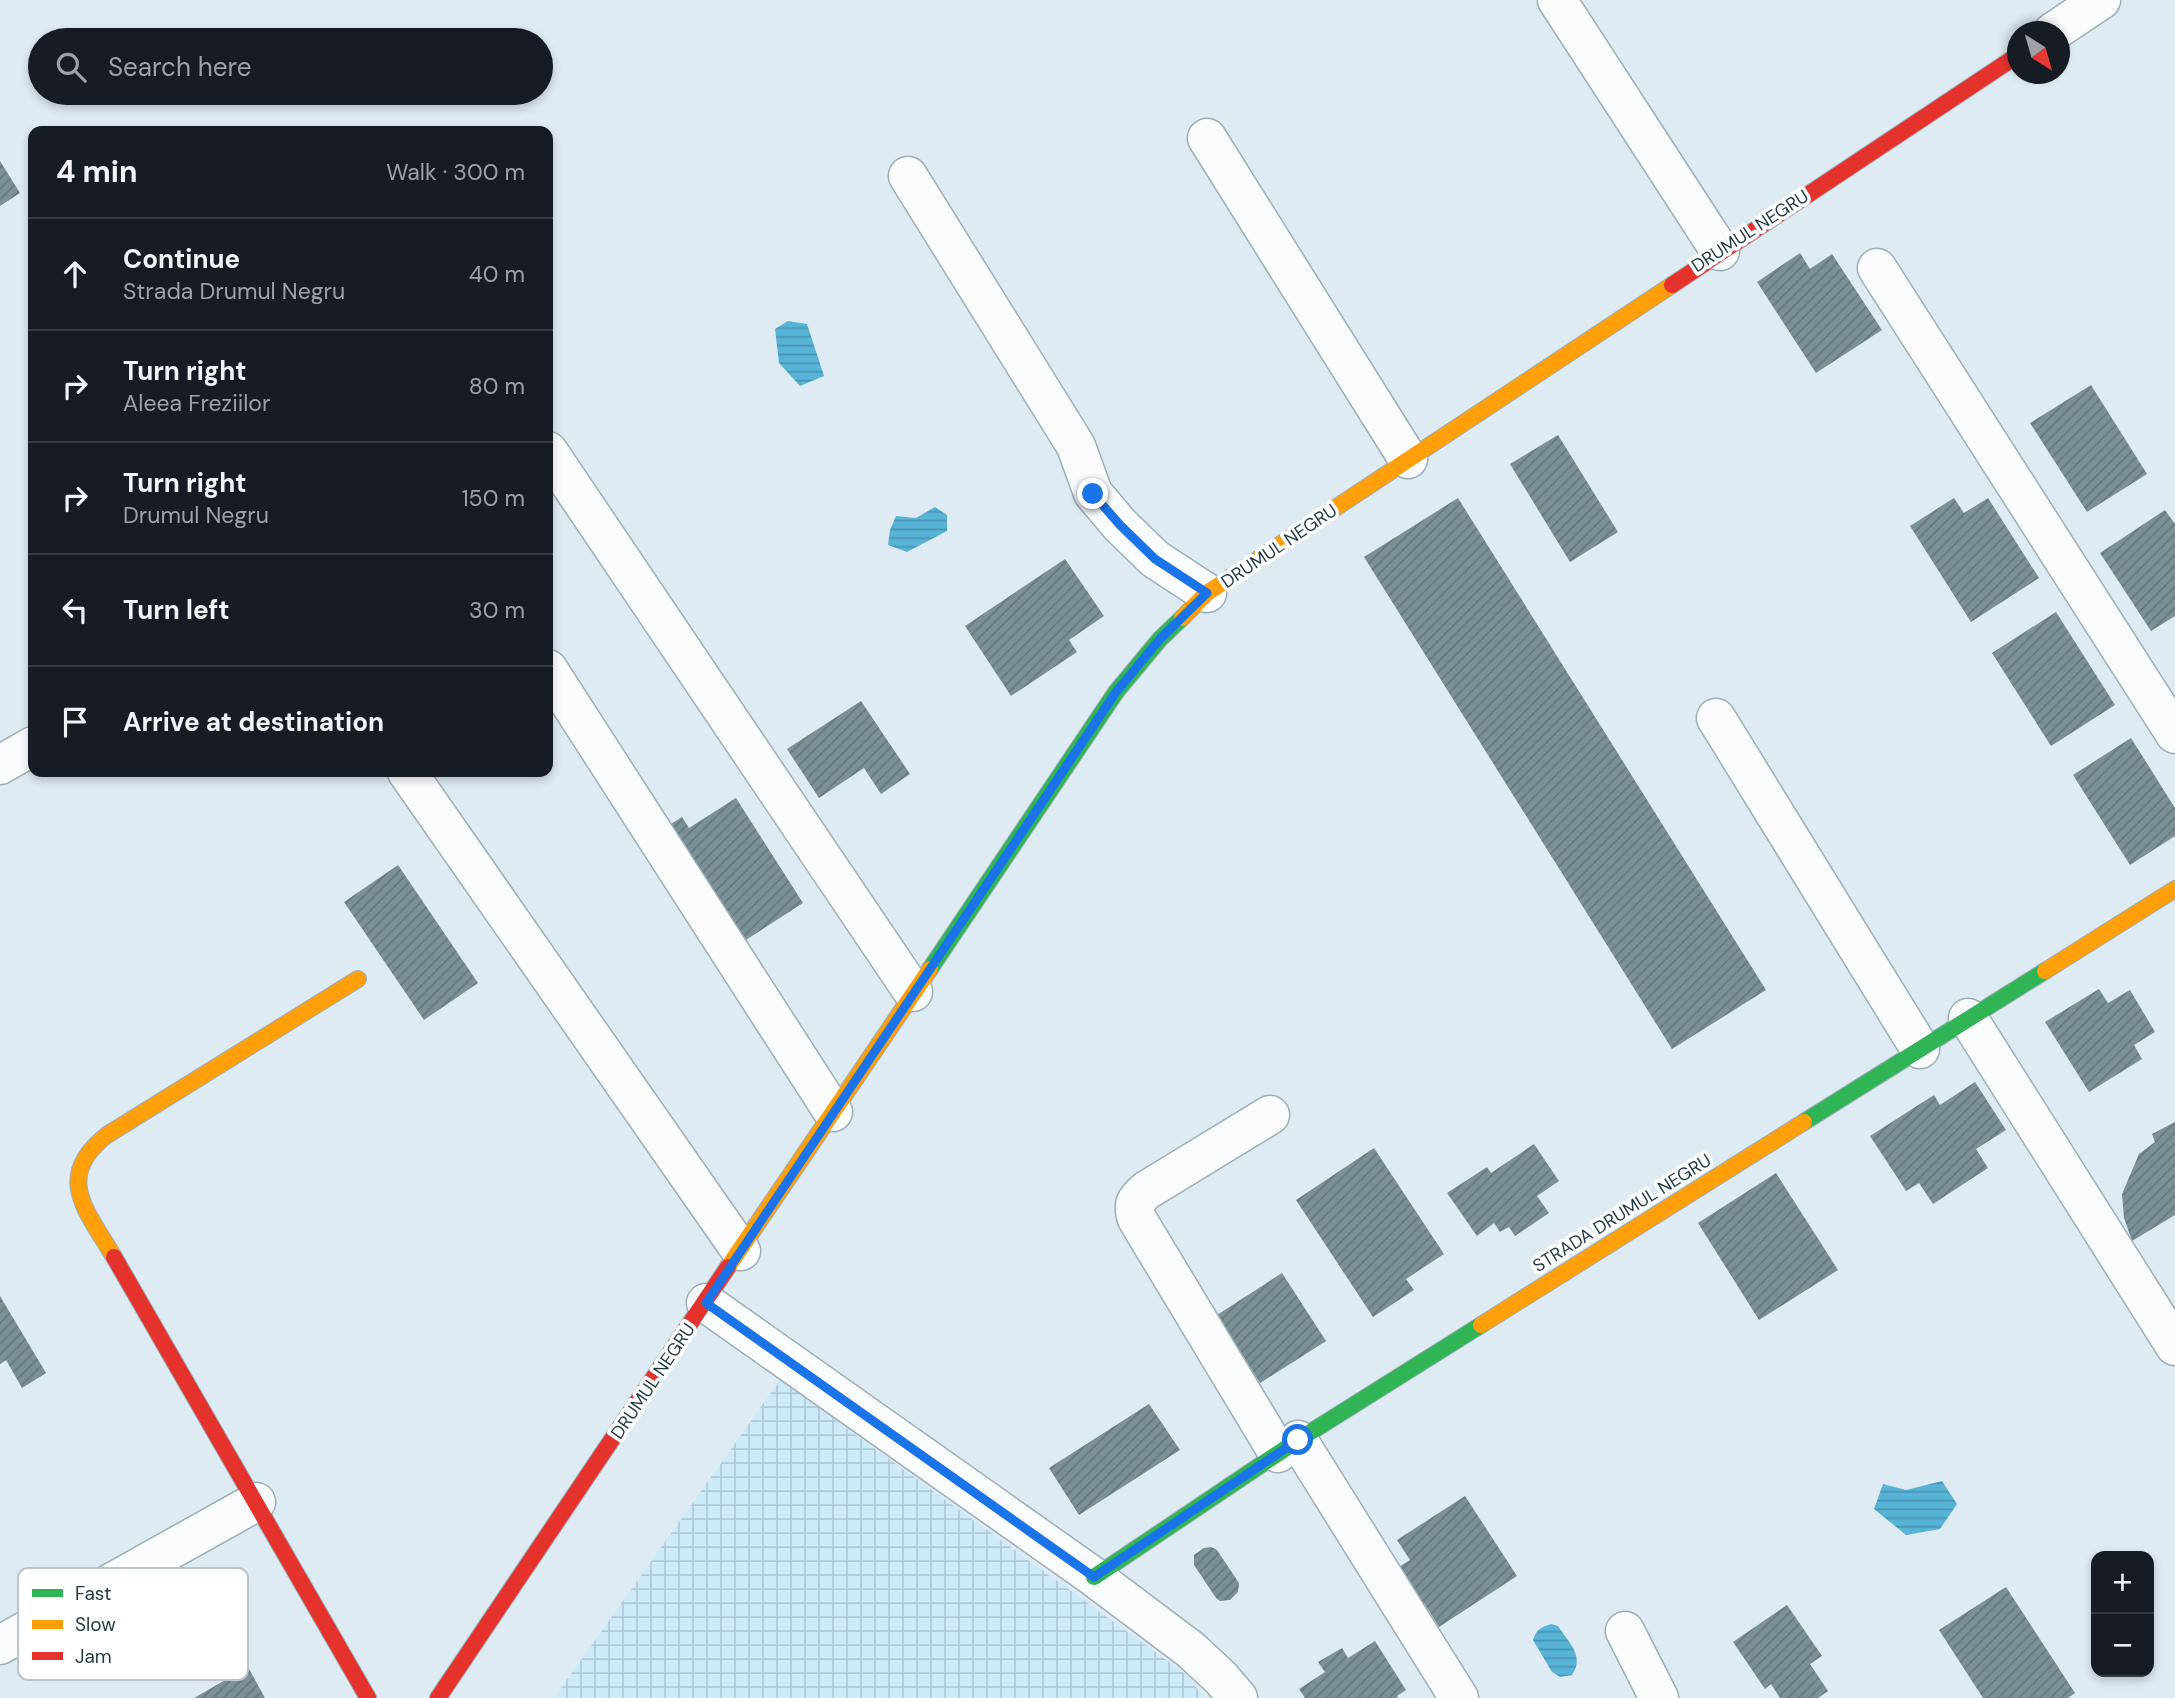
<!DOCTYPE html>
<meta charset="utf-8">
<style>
body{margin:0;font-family:"DM Sans",sans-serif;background:#20242c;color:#f1f3f6}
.controls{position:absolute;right:21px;bottom:21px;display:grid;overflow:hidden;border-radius:14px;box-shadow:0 4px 10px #0003}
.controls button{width:63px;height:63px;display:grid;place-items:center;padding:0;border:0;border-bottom:2px solid #363941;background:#171b24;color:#f1f3f6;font:35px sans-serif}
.compass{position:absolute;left:2007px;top:21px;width:63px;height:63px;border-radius:50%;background:#171b24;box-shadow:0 4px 10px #0003;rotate:143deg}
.stop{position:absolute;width:21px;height:21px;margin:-16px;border:5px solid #1a73e8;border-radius:50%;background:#fff}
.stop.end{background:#1a73e8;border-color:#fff;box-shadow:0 2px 7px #0008}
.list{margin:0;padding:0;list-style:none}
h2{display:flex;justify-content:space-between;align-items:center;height:91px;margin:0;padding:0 28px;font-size:30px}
h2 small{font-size:23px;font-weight:400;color:#9ea1a6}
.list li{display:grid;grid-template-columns:46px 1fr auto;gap:21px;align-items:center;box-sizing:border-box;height:112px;padding:0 28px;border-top:2px solid #363941}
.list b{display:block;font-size:26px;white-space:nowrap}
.list p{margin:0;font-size:23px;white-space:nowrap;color:#9ea1a6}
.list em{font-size:23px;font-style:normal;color:#9ea1a6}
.icon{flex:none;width:38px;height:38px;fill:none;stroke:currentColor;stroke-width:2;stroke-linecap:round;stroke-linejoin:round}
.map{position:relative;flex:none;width:2175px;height:1698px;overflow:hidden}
.search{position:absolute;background:#171b24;box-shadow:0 4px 10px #0003;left:28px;top:28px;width:525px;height:77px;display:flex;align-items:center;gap:18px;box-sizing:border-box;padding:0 24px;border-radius:38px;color:#9ea1a6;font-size:26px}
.panel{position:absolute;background:#171b24;box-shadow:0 4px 10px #0003;left:28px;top:126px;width:525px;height:651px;border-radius:14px}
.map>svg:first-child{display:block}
</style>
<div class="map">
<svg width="2175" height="1698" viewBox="0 0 2175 1698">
<defs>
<pattern id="industrial-grid" width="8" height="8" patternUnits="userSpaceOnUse" patternTransform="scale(1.75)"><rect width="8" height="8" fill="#cdeaf9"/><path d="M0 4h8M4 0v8" fill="none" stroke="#b0c9d7"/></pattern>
<pattern id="water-rules" width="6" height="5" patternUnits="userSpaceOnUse" patternTransform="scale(1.75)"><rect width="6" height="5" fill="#57b4d7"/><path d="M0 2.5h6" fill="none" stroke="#4793b0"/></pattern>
<pattern id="building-hatch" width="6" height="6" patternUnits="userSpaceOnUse" patternTransform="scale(1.75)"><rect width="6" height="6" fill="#7b9196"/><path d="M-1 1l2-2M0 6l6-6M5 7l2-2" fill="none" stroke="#64777c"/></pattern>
</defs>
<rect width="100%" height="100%" fill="#deebf2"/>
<!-- industrial -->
<path fill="url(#industrial-grid)" d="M780,1380L1187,1675L1204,1698H554Z"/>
<!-- water -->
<g fill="url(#water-rules)">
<path d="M788,321L807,324L824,376L800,386L779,363L775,329Z"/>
<path d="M935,507L947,515V531L907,552L888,545L890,530L896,516L916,518Z"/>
<path d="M1942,1481L1957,1504L1940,1529L1906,1535L1874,1509L1883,1484L1906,1490Z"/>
<path d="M1551,1624L1558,1626C1569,1643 1585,1656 1572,1675L1560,1677L1552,1672L1533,1640C1536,1630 1541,1627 1551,1624Z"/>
</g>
<!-- building -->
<g fill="url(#building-hatch)">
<path d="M0,161L20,193L0,206Z"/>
<path d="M1800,253L1810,269L1832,254L1882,330L1816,373L1757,282Z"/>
<path d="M2091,385L2147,474L2087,512L2030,423Z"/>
<path d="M1558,435L1618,532L1570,562L1510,464Z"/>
<path d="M1458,498L1766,990L1672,1049L1364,557Z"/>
<path d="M1954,498L1964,513L1988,498L2039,578L1971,622L1910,526Z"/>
<path d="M2165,510L2175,524V616L2151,631L2100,553Z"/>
<path d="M1065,559L1104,616L1069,640L1077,652L1011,696L965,626Z"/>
<path d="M2056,612L2115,705L2051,746L1992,653Z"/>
<path d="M861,701L910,774L881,794L864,768L819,798L787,749Z"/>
<path d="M2131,738L2175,808V836L2130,865L2073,775Z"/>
<path d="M736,798L803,903L735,947L660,831L682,817L689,828Z"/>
<path d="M398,865L478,983L424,1020L344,902Z"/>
<path d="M2099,989L2108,1003L2130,990L2155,1032L2134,1045L2142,1059L2089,1092L2045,1022Z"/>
<path d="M1975,1082L2006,1130L1976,1149L1988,1168L1933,1204L1919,1183L1906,1191L1870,1136L1934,1095L1940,1105Z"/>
<path d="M2175,1122V1215L2132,1241L2124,1218L2122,1194L2139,1154L2155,1142L2152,1134Z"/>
<path d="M1534,1144L1559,1181L1537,1196L1549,1213L1515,1236L1509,1227L1500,1232L1494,1223L1477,1236L1447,1193L1487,1167L1491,1173Z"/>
<path d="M1374,1148L1444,1254L1406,1279L1414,1290L1373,1317L1296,1200Z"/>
<path d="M1776,1173L1838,1270L1759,1320L1698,1223Z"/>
<path d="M1282,1273L1326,1341L1260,1383L1217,1315Z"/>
<path d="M0,1296L46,1373L22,1388L6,1360L0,1364Z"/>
<path d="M1149,1404L1180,1450L1079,1515L1049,1468Z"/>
<path d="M1465,1496L1517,1576L1439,1627L1424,1603L1421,1605L1397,1568L1410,1560L1397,1540Z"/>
<path d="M1211,1547L1217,1550L1239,1583L1238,1592L1230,1600L1220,1601L1216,1598L1194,1565V1555L1204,1548Z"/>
<path d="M2006,1587L2075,1693L2068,1698H1983L1939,1630Z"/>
<path d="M1787,1605L1822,1656L1810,1664L1828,1691L1818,1698H1780L1771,1684L1765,1689L1733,1642Z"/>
<path d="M1375,1641L1406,1690L1397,1696L1398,1698H1305L1299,1689L1325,1672L1318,1662L1342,1648L1348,1658Z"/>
<path d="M248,1667L265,1698H194Z"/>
</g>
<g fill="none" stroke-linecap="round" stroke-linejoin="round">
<!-- street casing -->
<g stroke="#9caeb7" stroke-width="41">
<g id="street">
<path d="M1557,0L1720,251"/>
<path d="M2053,32L2101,0"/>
<path d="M1207,138L1408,459"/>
<path d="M908,176L1076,446L1093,493L1120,525L1155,559L1207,593"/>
<path d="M1877,268L2175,734"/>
<path d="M548,451L913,992"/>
<path d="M548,669L833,1112"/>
<path d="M1716,718L1920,1049"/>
<path d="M0,765L33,746"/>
<path d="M407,772L741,1251"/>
<path d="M1968,1018L2175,1346"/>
<path d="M1270,1115L1147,1190C1135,1200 1132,1204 1137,1219L1278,1453"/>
<path d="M706,1303L1094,1577L1191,1650L1221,1678L1238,1698"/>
<path d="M1298,1440L1459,1698"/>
<path d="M1625,1631L1659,1698"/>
<path d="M0,1645L256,1502"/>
</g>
</g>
<!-- fast casing -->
<g stroke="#9caeb7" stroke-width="18">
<g id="fast">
<path d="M930,969L1116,692L1160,639L1182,618"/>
<path d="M1804,1122L2045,971"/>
<path d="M1094,1577L1298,1440L1481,1325"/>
</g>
</g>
<!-- slow casing -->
<g stroke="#9caeb7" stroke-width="18">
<g id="slow">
<path d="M1182,618L1207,593L1672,285"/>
<path d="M2045,971L2175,889"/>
<path d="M114,1257C87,1211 53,1177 107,1135L358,979"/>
<path d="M728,1267L930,969"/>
<path d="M1481,1325L1804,1122"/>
</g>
</g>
<!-- jam casing -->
<g stroke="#9caeb7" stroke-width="18">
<g id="jam">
<path d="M1672,285L2018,55"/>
<path d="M114,1257L368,1698"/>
<path d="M438,1698L728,1267"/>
</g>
</g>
<!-- street -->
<use href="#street" stroke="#fafcfd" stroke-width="38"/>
<!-- fast -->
<use href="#fast" stroke="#30b455" stroke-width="16"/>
<!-- slow -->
<use href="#slow" stroke="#ff9f0a" stroke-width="16"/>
<!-- jam -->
<use href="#jam" stroke="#e5322d" stroke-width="16"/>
</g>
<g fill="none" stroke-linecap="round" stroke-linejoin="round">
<!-- route -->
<path stroke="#1a73e8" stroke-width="9" d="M1093,494L1120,525L1155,559L1207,593L1160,639L1116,692L706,1303L1094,1577L1298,1440"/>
</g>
<g text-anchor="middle" stroke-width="7" stroke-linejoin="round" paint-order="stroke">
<!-- street labels -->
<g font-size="18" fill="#1f3945" stroke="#fff">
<text transform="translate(1750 231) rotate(-33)" y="6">DRUMUL NEGRU</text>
<text transform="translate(1279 546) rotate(-34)" y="6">DRUMUL NEGRU</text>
<text transform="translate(1622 1213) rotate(-32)" y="6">STRADA DRUMUL NEGRU</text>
<text transform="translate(653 1381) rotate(-56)" y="6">DRUMUL NEGRU</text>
</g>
</g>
<!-- legend -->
<rect x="18" y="1568" width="230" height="112" rx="10" fill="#fff" stroke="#bcc4c7" stroke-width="2"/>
<rect x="32" y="1589" width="31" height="8" fill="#30b455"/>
<rect x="32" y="1620" width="31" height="9" fill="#ff9f0a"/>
<rect x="32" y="1652" width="31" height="8" fill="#e5322d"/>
<g font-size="19" fill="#1f3945">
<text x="75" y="1600">Fast</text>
<text x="75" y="1631">Slow</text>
<text x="75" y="1663">Jam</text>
</g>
</svg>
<div class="controls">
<button>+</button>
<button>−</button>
</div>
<svg class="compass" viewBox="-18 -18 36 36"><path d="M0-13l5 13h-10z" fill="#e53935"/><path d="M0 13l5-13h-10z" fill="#9ea1a6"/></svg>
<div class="stop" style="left:1298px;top:1440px"></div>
<div class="stop end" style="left:1093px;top:494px"></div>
<div class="search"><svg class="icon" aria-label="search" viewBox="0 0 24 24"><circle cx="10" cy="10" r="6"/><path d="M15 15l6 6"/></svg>Search here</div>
<section class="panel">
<h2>4 min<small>Walk · 300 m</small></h2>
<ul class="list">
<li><svg class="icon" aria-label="ahead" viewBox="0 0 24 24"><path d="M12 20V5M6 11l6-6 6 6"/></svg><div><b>Continue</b><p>Strada Drumul Negru</p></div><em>40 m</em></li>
<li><svg class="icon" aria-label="right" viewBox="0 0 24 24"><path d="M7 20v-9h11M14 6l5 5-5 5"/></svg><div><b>Turn right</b><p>Aleea Freziilor</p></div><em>80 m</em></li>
<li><svg class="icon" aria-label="right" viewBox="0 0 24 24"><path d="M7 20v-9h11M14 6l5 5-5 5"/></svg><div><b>Turn right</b><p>Drumul Negru</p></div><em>150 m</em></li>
<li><svg class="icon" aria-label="left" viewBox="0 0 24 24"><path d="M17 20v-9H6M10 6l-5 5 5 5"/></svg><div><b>Turn left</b></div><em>30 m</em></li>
<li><svg class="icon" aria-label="arrive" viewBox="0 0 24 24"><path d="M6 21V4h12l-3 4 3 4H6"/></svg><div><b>Arrive at destination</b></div></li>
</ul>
</section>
</div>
